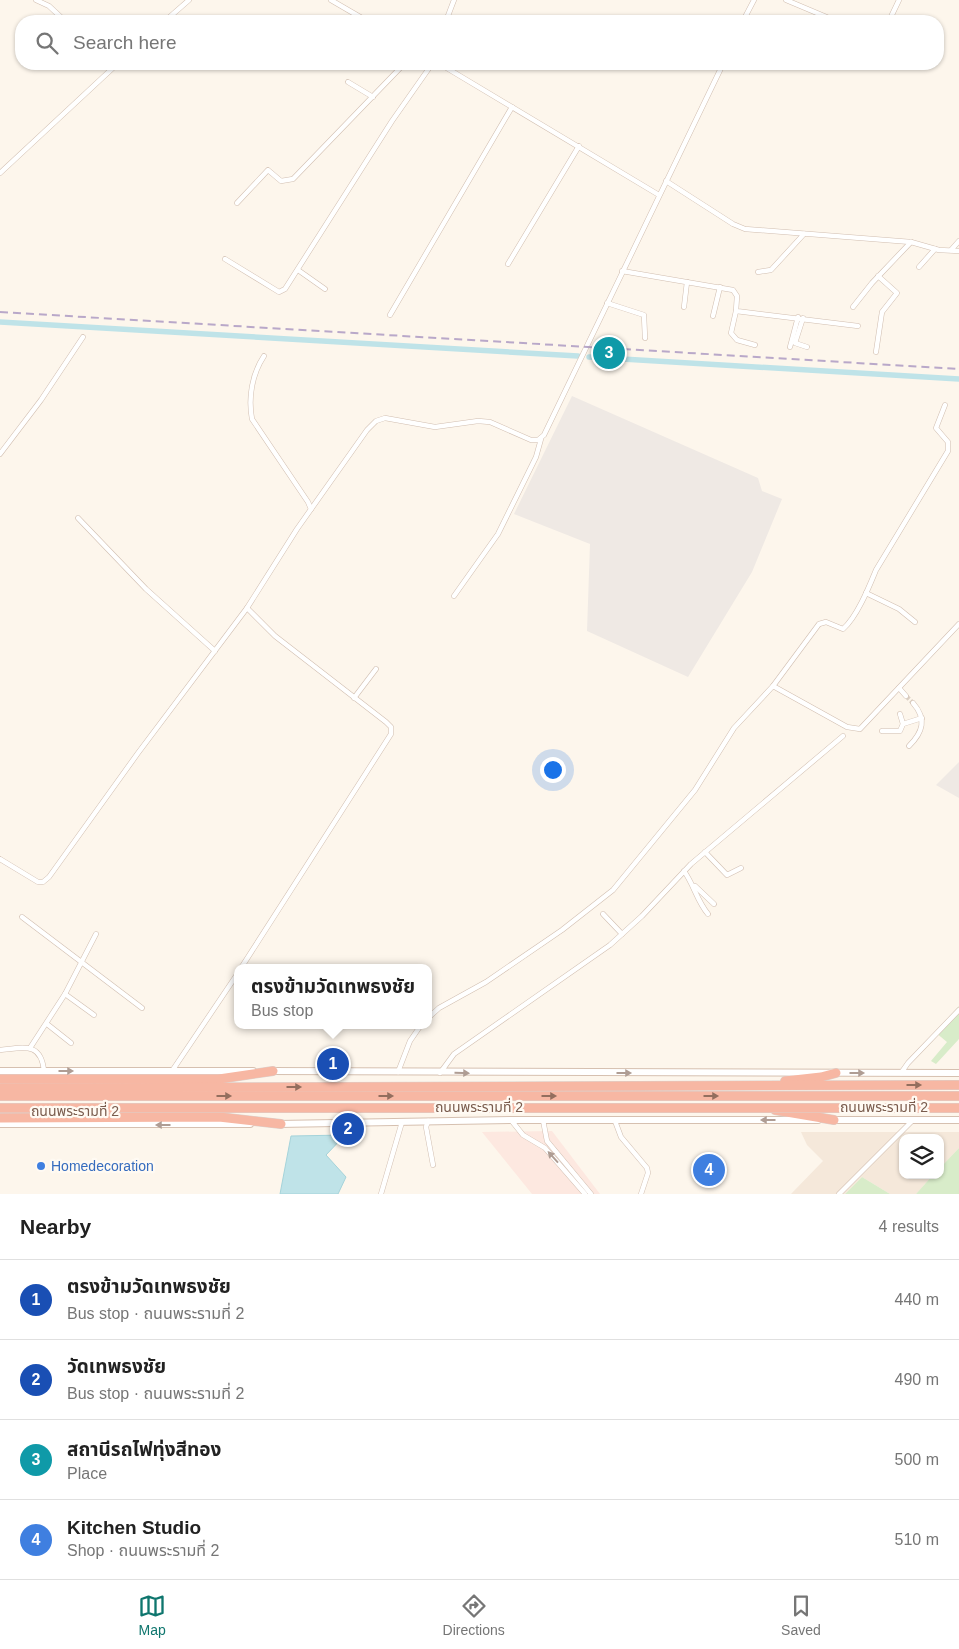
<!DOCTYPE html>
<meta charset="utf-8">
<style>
body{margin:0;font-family:Helvetica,"Noto Sans Thai",sans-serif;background:#f6f6f6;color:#222}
.controls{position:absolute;right:15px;bottom:15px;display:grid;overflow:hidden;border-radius:10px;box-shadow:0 1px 4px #0004}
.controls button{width:45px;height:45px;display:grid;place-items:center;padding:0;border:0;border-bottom:1px solid #e0e0e0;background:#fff;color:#222;font:25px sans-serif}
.you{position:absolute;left:552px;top:769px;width:18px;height:18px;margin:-12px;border:4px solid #fff;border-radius:50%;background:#1a73e8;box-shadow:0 0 0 8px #1a73e833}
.badge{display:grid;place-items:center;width:32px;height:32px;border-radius:50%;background:#0f766e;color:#fff;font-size:16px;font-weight:700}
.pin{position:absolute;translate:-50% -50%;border:2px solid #fff;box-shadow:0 1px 5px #0006}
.popup{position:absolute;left:234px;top:964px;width:198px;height:65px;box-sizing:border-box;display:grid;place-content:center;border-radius:10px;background:#fff;filter:drop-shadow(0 1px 4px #0005);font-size:16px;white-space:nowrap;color:#767676}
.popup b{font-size:19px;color:#222}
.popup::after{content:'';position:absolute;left:50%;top:100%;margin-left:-10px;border:10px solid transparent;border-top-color:#fff}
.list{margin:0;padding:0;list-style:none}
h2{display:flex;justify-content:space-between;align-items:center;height:65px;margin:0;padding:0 20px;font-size:21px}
h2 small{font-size:16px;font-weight:400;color:#767676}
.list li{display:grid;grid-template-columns:32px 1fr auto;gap:15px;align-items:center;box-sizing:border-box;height:80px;padding:0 20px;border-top:1px solid #e0e0e0}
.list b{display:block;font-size:19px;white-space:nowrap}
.list p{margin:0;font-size:16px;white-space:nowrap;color:#767676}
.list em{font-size:16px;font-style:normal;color:#767676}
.icon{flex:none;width:28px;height:28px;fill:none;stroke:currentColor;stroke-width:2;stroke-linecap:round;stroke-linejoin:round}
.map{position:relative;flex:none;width:959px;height:1194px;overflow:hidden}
.search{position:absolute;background:#fff;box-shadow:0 1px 4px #0004;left:15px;right:15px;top:15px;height:55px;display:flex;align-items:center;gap:12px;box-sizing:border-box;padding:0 18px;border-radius:20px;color:#767676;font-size:19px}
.sheet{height:385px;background:#fff}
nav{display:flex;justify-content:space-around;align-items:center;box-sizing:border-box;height:70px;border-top:1px solid #e0e0e0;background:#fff;font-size:14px;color:#767676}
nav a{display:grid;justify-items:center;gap:2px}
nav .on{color:#0f766e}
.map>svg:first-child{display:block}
</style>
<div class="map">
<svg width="959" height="1194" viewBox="0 0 959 1194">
<rect width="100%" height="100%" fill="#fdf6ec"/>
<!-- residential -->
<path fill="#f5e8da" d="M801,1132H959V1148L940,1168V1138H903V1175H933L916,1194H890L862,1177L845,1194H791L823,1161L807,1145Z"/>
<!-- commercial -->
<path fill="#fde8e0" d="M552,1131L600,1194H532L482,1132Z"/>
<!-- industrial -->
<g fill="#efe9e4">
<path d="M572,396L758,478L762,491L782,499L752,572L688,677L587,631L590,544L514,514Z"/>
<path d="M959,762V798L936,785Z"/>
</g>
<!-- green -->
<g fill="#d8ecc9">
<path d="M959,1006V1039L936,1064L931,1061L947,1042L935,1032Z"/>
<path d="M959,1148V1194H916L933,1175H940V1168Z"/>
<path d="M862,1177L890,1194H845Z"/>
</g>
<!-- water -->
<path fill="#bfe3e8" stroke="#a5d3da" d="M345,1135L326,1155L346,1177L338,1194H280L291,1136Z"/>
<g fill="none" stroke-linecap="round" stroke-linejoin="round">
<!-- canal -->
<g stroke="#bfe3e8" stroke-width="5.5">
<path d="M0,322L578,356"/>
<path d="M589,357L959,379"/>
</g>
<!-- street-tunnel -->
<path stroke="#dcd0c4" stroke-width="4.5" stroke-dasharray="4.5 2" stroke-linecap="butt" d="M906,696L913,703"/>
<!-- street casing -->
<g stroke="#d1beb0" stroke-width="5.5">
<g id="street">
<path d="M36,0L49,6L65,21"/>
<path d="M331,0L367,21"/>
<path d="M786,0L836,21"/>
<path d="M165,21L189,0"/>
<path d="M446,21L454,0"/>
<path d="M743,21L754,0"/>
<path d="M889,21L899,0"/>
<path d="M440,64L659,195"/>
<path d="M348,82L373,97"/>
<path d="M0,173L115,66"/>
<path d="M666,181L733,224L745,229L911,242L939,250L959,251"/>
<path d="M237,203L268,170L281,181L293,179L404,64"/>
<path d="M951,250L959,241"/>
<path d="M225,259L279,292L285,289L392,121L432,64"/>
<path d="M508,264L579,146"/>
<path d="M919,267L935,249"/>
<path d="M298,270L325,289"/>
<path d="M622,271L733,290L737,296L736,311L858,326"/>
<path d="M758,272L771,270L804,234"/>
<path d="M607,303L644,315L645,338"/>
<path d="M684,307L687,282"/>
<path d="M853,307L872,283L911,242"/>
<path d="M736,311L731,333L737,340L755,345"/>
<path d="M390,315L512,107"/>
<path d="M713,316L720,287"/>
<path d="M803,318L795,343L807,347"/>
<path d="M790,347L798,317"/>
<path d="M876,352L882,312L897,293L878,276"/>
<path d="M264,356C252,374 248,398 252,419L308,502L311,509"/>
<path d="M0,454L41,400L83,337"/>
<path d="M78,518L146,589L215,651"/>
<path d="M866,593L899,609L915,622"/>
<path d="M454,596L498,534L536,457L541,439"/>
<path d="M773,686L819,624L826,622L843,629C857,617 869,587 876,570L948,451V442L936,428L945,405"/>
<path d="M899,688L906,696"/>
<path d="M354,698L376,669"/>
<path d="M903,724L922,718"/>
<path d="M882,731H900L903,724L900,714"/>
<path d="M909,746C923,732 927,719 913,703"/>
<path d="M705,852L727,875L741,868"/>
<path d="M0,859L38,882H43L49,877L138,753L247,608L297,529L367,430L376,421L385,418L435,427L478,421L490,422L531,440H538L544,435L723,64"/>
<path d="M684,871C694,885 697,901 708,914"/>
<path d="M695,886L714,904"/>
<path d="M603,914L622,934"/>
<path d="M22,917L142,1008"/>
<path d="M241,968L391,734V727L386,722L275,636L247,608"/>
<path d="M65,994L94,1015"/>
<path d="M428,1018L439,1008L486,982L562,930L613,890L695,790L734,728L773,686L847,727L860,729L959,624"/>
<path d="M47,1024L71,1043"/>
<path d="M30,1048L65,994L96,934"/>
<path d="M0,1050C23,1048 41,1041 44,1071"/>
<path d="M172,1071L238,973"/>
<path d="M398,1072L410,1041L421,1025"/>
<path d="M440,1073L454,1054L610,945L642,916L691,864L843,736"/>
<path d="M901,1073L908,1063L959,1010"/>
<path d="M511,1120L523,1135L545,1148L585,1194"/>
<path d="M543,1120L547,1141L591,1194"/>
<path d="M428,1121L426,1127L433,1165"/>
<path d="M615,1121L621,1137L647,1168L648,1173L641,1194"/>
<path d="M381,1194L402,1122"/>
<path d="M839,1194L913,1120"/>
</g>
</g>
<!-- secondary casing -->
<g stroke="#d6c0b0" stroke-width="8">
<g id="secondary">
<path d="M0,1071H253"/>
<path d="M270,1071L959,1073"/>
<path d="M830,1120H959"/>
<path d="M0,1124H250"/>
<path d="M278,1124L511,1120H818"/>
</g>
</g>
<!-- highway casing -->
<g stroke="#dad1cd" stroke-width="10">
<g id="highway">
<path d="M0,1079H219L273,1071"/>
<path d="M785,1081L821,1077L836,1073"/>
<path d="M0,1088L959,1085"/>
<path d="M0,1096H959"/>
<path d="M775,1110L834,1120"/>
<path d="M0,1118L219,1117L281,1124"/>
</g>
</g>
<!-- street -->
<use href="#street" stroke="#fff" stroke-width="4.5"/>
<!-- secondary -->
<use href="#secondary" stroke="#fff" stroke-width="6"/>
<!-- highway -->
<use href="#highway" stroke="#f7b7a3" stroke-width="9"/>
<!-- rail -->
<path stroke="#b9a8c9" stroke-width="2" stroke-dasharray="8 5" stroke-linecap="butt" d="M0,312L959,369"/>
<!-- highway-bridge casing -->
<g stroke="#dad1cd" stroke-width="10" stroke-linecap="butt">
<path id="highway-bridge" d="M0,1108H959"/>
</g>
<!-- highway-bridge -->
<use href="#highway-bridge" stroke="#f7b7a3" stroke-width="9"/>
</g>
<!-- one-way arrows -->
<defs><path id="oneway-solid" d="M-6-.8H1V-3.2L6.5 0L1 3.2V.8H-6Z" transform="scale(1.25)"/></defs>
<g fill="#af9d94">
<use href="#oneway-solid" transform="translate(66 1071)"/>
<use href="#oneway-solid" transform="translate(462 1073) rotate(1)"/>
<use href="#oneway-solid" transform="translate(624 1073)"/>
<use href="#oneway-solid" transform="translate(857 1073)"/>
<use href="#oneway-solid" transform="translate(768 1120) rotate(180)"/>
<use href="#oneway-solid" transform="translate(163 1125) rotate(180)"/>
<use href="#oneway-solid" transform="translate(553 1157) rotate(-132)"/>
</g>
<g fill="#936e5e">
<use href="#oneway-solid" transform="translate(914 1085)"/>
<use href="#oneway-solid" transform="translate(294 1087)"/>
<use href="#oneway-solid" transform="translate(224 1096)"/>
<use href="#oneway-solid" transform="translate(386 1096)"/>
<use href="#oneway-solid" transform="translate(549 1096)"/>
<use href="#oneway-solid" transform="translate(711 1096)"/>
</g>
<!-- markers -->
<circle fill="#3f7fe0" stroke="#fffaf3" stroke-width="2" cx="41" cy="1166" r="5"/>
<g text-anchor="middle" stroke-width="4.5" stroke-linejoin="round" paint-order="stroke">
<!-- street labels -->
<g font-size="14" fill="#7a5c4d" stroke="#fffaf3">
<text x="479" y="1112">ถนนพระรามที่ 2</text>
<text x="884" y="1112">ถนนพระรามที่ 2</text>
<text x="75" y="1116">ถนนพระรามที่ 2</text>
</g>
<!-- shop labels -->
<g font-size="14" fill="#366cbe" stroke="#fffaf3" text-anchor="start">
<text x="51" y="1171">Homedecoration</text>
</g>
</g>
</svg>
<div class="controls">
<button><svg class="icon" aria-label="layers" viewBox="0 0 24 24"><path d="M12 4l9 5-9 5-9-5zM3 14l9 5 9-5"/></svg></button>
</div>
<div class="you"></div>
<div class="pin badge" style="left:333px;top:1064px;background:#1a4fb4">1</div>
<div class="popup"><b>ตรงข้ามวัดเทพธงชัย</b>Bus stop</div>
<div class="pin badge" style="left:348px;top:1129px;background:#1a4fb4">2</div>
<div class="pin badge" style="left:609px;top:353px;background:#0f9aa8">3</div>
<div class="pin badge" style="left:709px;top:1170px;background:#3f7fe0">4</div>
<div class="search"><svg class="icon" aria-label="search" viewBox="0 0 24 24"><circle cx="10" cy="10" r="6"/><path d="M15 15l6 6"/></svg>Search here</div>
</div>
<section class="sheet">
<h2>Nearby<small>4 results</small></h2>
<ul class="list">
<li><span class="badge" style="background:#1a4fb4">1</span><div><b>ตรงข้ามวัดเทพธงชัย</b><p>Bus stop · ถนนพระรามที่ 2</p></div><em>440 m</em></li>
<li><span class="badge" style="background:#1a4fb4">2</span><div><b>วัดเทพธงชัย</b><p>Bus stop · ถนนพระรามที่ 2</p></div><em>490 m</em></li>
<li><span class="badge" style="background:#0f9aa8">3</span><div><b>สถานีรถไฟทุ่งสีทอง</b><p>Place</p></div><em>500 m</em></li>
<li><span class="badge" style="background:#3f7fe0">4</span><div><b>Kitchen Studio</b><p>Shop · ถนนพระรามที่ 2</p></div><em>510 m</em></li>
</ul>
</section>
<nav>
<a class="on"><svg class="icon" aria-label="map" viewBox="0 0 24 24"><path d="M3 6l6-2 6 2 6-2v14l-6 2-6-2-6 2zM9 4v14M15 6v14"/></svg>Map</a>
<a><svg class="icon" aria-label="directions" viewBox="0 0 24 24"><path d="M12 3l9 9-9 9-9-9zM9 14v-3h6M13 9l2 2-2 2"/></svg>Directions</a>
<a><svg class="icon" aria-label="saved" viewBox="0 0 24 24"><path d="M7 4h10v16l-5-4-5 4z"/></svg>Saved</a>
</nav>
